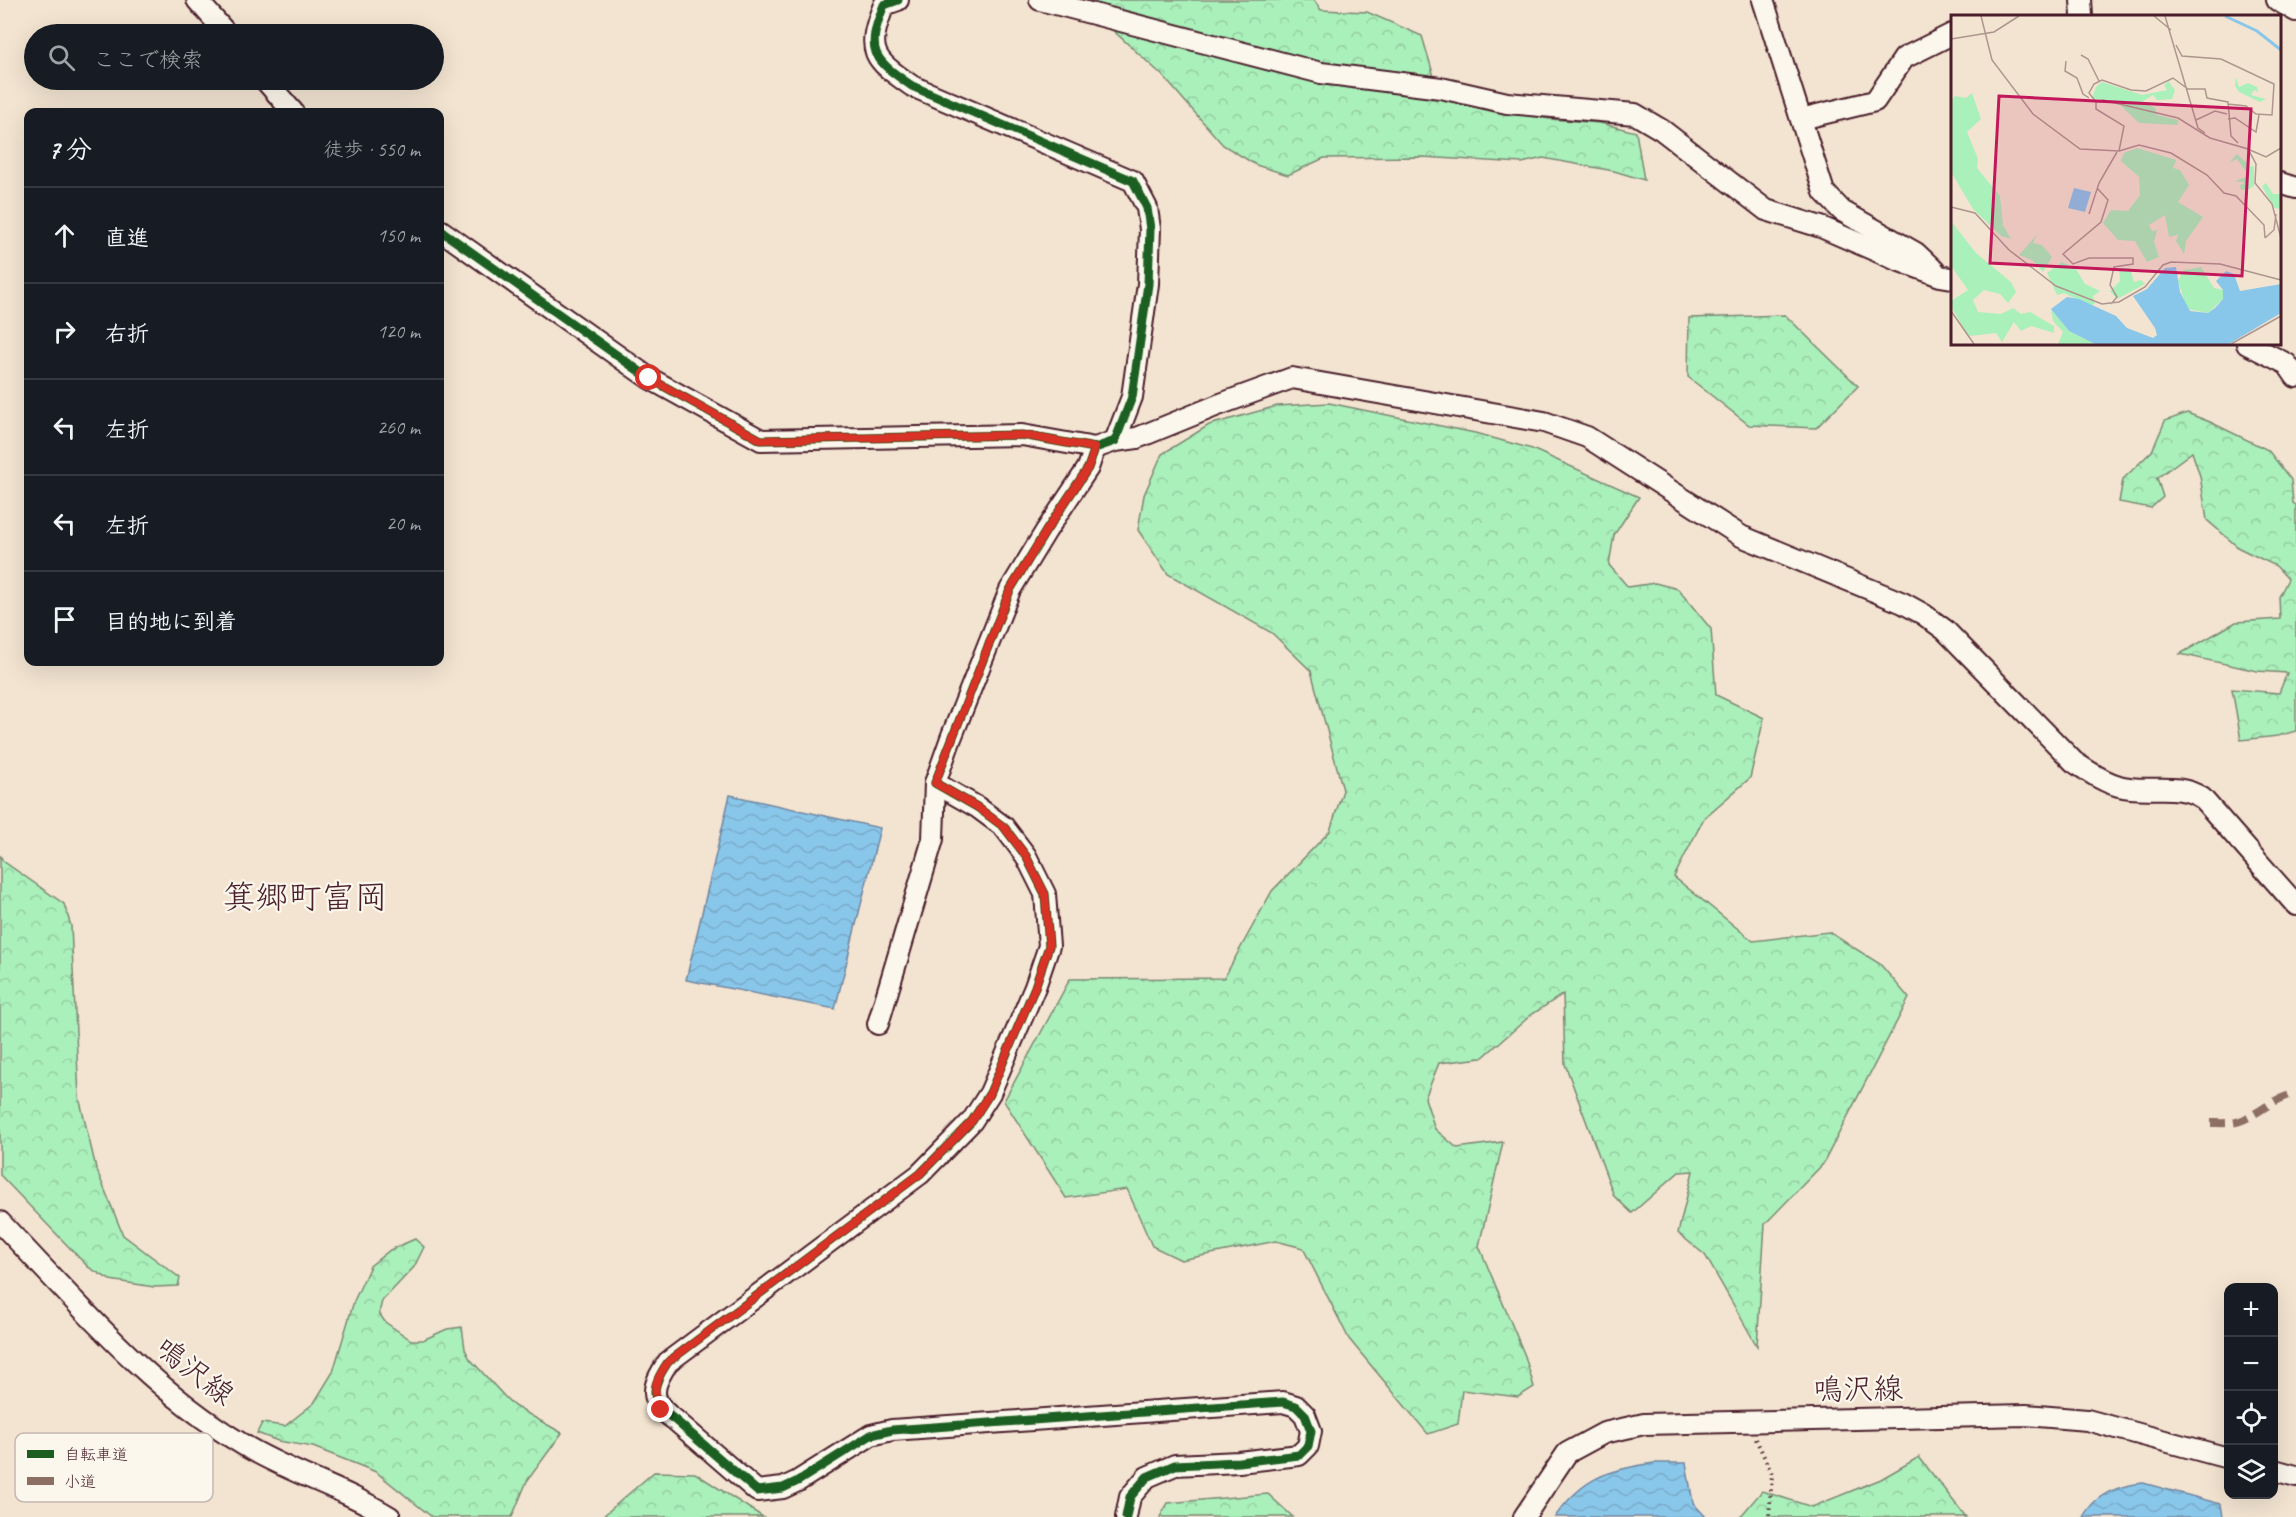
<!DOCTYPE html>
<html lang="ja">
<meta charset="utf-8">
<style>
body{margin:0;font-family:Caveat,"Klee One",sans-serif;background:#20242c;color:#f1f3f6}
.controls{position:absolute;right:18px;bottom:18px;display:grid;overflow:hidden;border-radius:12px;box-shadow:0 6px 24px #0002}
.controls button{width:54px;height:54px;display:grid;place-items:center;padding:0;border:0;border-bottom:2px solid #363941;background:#171b24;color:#f1f3f6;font:30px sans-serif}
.stop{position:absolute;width:18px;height:18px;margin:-14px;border:4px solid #d93025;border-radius:50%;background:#fff}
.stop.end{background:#d93025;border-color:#fff;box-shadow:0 2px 6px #0008}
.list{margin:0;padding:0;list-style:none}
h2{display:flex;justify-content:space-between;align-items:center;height:78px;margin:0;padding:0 24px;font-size:26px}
h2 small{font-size:20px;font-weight:400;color:#9ea1a6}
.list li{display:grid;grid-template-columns:39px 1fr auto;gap:18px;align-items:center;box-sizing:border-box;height:96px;padding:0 24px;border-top:2px solid #363941}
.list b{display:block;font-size:22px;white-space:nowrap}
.list em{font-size:20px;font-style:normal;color:#9ea1a6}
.icon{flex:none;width:33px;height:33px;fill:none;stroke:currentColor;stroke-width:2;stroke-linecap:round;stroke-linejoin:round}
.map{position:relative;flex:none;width:2296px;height:1517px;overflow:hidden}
.search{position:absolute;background:#171b24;box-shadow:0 6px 24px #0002;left:24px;top:24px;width:420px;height:66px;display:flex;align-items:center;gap:15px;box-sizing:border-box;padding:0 21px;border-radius:33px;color:#9ea1a6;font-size:22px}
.panel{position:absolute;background:#171b24;box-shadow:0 6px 24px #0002;left:24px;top:108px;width:420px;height:558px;border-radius:12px}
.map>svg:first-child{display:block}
</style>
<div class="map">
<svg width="2296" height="1517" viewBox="0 0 2296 1517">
<defs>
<pattern id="forest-crowns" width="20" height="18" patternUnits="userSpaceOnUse" patternTransform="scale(1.5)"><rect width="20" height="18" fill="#aaf0bb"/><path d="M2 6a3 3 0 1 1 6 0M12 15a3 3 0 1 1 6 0" fill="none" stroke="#94cda1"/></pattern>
<pattern id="water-waves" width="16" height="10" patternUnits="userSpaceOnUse" patternTransform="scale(1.5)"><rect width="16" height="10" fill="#89c7ea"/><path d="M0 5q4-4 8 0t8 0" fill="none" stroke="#78aac9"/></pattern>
</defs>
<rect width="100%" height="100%" fill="#f3e4d1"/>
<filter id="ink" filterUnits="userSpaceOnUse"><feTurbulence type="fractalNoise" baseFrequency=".0167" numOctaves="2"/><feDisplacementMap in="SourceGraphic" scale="12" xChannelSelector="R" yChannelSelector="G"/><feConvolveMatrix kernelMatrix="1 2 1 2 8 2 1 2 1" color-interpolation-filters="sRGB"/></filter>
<g filter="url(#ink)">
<!-- forest -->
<g fill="url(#forest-crowns)" stroke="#7a8873" stroke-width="1.5">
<path d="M1041,0H1314L1321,10L1367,12L1422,36L1440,97L1549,119L1600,123L1636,132L1644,180L1614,171L1543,158L1522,163L1422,157L1324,158L1288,175L1256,165L1223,145L1162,75L1108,26Z"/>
<path d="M1785,315L1858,386L1816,428L1749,425L1688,377L1689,318Z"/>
<path d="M1329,403L1475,433L1532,449L1639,497L1614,535L1609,565L1628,587L1655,583L1678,589L1711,629L1716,695L1764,718L1750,778L1704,818L1674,877L1753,941L1829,932L1880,964L1909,998L1823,1164L1765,1224L1757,1346L1705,1255L1678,1233L1693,1171L1679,1172L1632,1213L1614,1196L1565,1064L1563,994L1531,1015L1482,1058L1439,1063L1425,1098L1435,1129L1457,1148L1503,1142L1479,1246L1525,1356L1534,1387L1518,1397L1462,1390L1458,1424L1428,1434L1349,1339L1303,1248L1276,1241L1181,1260L1152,1246L1127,1189L1066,1198L1004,1101L1070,979L1224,978L1272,891L1330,831L1343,790L1311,671L1272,633L1168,574L1138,530L1144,495L1162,454L1209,425L1277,406Z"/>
<path d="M2187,413L2210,422L2268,450L2291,480L2293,503L2296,505V731L2278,736L2241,740L2232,689L2279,693L2287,673L2257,671L2180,654L2236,622L2280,619L2279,597L2288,579L2276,566L2239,548L2207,520L2200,476L2192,452L2157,478L2163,497L2151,508L2119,502L2123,479L2152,451L2165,421Z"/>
<path d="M0,855L3,861L64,904L71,926L79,1097L96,1168L123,1235L180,1278L178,1286L154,1287L110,1280L88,1267L0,1175Z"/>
<path d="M415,1239L424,1247L414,1267L382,1301L379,1313L385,1322L411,1340H423L447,1329L462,1327L465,1349L470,1359L504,1396L514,1406L562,1433L527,1481L512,1517H432L376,1472L313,1447L278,1441L257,1433L262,1423L285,1426L314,1403L333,1372L354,1301L370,1266L390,1250Z"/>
<path d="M1919,1457L1966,1517H1740L1762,1491L1812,1507L1881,1479Z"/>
<path d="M654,1472L695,1473L763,1517H602Z"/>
<path d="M1268,1494L1293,1517H1160L1168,1503Z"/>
</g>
<!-- water -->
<g fill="url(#water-waves)" stroke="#70849e" stroke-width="1.5">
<path d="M730,795L880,828L835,1009L686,980Z"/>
<path d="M1654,1463H1686L1693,1503L1706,1517H1555C1583,1477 1608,1470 1654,1463Z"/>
<path d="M2143,1483L2221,1504L2223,1517H2083C2096,1493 2118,1486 2143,1483Z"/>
</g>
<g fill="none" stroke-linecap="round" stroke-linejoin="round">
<!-- minor casing -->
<g stroke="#4a1f2b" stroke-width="24">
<g id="minor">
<path d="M197,0L227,34"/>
<path d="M1040,0L1321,73L1441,88L1507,103L1635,114L1662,130L1766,210L1821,227L1897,260L1940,276L1952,278"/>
<path d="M1763,0L1824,192L1842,211L1916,253L1934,270"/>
<path d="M2081,0L2082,16"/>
<path d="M2277,0L2296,11"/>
<path d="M265,80L293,112"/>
<path d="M1801,119L1875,101L1904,58L1952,34"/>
<path d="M2280,183L2296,188"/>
<path d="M440,230L649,378L761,440L1022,435L1095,448L1115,441L1132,397L1148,284L1150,229L1147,208L1133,181L912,86C873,59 865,52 884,5L898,0"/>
<path d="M2247,344L2287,364L2296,377"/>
<path d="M1115,441L1137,438L1218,405L1292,378L1544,422L1587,437L1741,536L1903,603L1923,614L1945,630L2074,762C2088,771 2103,782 2119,786C2147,794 2177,781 2202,798L2296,905"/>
<path d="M935,783L977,807L1004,827L1026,856L1045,894L1049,946L1035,987L990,1093L972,1121L920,1174L668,1362C651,1387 648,1401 675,1420L757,1491L783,1488L798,1481L871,1435L892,1430L1283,1402L1296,1406L1305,1415L1311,1431L1308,1446L1299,1455L1239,1462L1175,1465L1147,1477L1130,1497L1126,1517"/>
<path d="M878,1024L933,839L935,783L951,738L1010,590L1046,531L1088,468L1095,448"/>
<path d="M0,1222C76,1301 147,1387 242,1444C289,1473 344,1488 390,1517"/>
<path d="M2274,1470L2296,1476"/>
<path d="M1524,1517L1567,1453L1604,1433L1644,1424L2026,1415L2087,1420L2228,1458"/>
</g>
</g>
<!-- path -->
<path stroke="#4a1f2b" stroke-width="4" stroke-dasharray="1.5 4.5" stroke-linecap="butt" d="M1756,1439L1772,1474L1769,1517"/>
<!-- minor -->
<use href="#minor" stroke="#fbf7ec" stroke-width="20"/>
<!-- quiet -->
<path stroke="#8d6e63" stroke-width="8" stroke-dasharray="15 8" stroke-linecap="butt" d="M2211,1123C2220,1123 2231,1124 2240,1121C2259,1114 2276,1096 2296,1094"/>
<!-- cycleway casing -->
<g stroke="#fbf7ec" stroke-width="13">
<g id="cycleway">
<path d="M440,230L649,378L761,440L1022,435L1095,448L1115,441L1132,397L1148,284L1150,229L1147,208L1133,181L912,86C873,59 865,52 884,5L898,0"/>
<path d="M1095,448L1088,468L1046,531L1010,590L935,783L977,807L1004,827L1026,856L1045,894L1049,946L1035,987L990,1093L972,1121L920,1174L668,1362C651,1387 648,1401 675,1420L757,1491L783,1488L798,1481L871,1435L892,1430L1283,1402L1296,1406L1305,1415L1311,1431L1308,1446L1299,1455L1239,1462L1175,1465L1147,1477L1130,1497L1126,1517"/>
</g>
</g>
<!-- cycleway -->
<use href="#cycleway" stroke="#1b5e20" stroke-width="9"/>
</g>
</g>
<g fill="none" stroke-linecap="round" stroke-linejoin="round" filter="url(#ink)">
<!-- route -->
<path stroke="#d93025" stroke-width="8" d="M649,378L761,440L1022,435L1095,448L1088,468L1046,531L1010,590L935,783L977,807L1004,827L1026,856L1045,894L1049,946L1035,987L990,1093L972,1121L920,1174L668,1362C655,1381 651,1388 661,1410"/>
</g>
<g text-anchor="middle" stroke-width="4.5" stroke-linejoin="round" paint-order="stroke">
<!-- street labels -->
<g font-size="30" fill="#4a1f2b" stroke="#fbf7ec">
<text transform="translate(195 1371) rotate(38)" y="10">鳴沢線</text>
<text transform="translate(1858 1389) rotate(-1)" y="10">鳴沢線</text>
</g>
<!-- quarter labels -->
<g font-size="33" fill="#4a1f2b" stroke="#fbf7ec">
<text x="305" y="908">箕郷町富岡</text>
</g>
</g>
<!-- overview -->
<g transform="translate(1951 15)">
<rect width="330" height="330" fill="#f3e4d1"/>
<path d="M285,62L288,72L297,68L306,72L307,77L303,75L300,80L315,84L309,87L288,77L284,71ZM221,64L218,67L224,75L221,84L206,85L202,80L191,87L204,93L206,100L227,105V110L188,108L169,90L141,83L145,72L151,67L191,80L216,75L213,70ZM21,78L30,104L16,117L27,144L26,153L49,181L52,210L60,224L50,221L22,194L0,157V86L4,81L15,83ZM186,133L225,145L222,153L229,155L238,170L227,187L252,202L235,226L233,239L225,226L227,220L218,222L214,200L198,210L201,216L206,215L203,227L208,242L196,247L184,226L167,225L152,208L160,195L177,196L189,180L188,162L170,146L173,138ZM286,139L300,152L303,150V171L298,174L290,175L289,170L295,168L284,166L295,162L296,158L286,144L278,148ZM315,168L322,179H330V194L323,193L311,171ZM0,206L25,238L60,267L65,277L57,288L49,279L33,275L22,285L27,297L50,299L62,293L70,299L79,297L103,311V318L80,311L70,316L63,307L51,327L45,318L19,321L14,316L0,291V286L17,275L0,251ZM86,220L82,228L91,230L101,242L92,257L81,245L68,240ZM111,247L125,254L134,269L149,276L142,281L144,288L140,291L113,278L106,280L96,258ZM250,252L263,273L272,275V284L257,298L236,294L227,266L233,255ZM168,253H179L183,267L190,265L194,269L166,284L159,276L169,266ZM100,294L118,316L144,329H107L112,317L102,306Z" fill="#aaf0bb"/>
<path d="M123,173L140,177L134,197L117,193ZM225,252L229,277L239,296L257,298L264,293L272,284V275L265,266L275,256L283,259L289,276L330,269V298L278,329H144L118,316L100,294L116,282L128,284L165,301L176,313L202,323L206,320L204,313L182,281L196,274L214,253Z" fill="#89c7ea"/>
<path fill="none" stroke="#89c7ea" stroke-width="3" d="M274,1L306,16L330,35"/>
<path fill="none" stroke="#af958f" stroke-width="1.5" d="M30,1L41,45L82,99L129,134L168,136L173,111L145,94V87L152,85L227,103L259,123M203,1L220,15M214,1L247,113L254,118M0,24L43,17L68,1M225,30L231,41L270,44L323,69L321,100L305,99L295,91L277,89M130,40L137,44L148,66M115,46L114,56L126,63L132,79L138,83M145,87L138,78L143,69L151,65L180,75L195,76L222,63L237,74H254L256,83L277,87L280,121L287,128M277,104L284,103L305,117L308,100M245,105L264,96L276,99M259,123L297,134L305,149L304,168L321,189L330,223M299,135L315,142L330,133M168,136L188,130L220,138L256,160L273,178L285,181L313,210L314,223M146,173L157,185L150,207L112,239L122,249L138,243H182V249L163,252L159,270L166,282L160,289M0,192L24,198L58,235L105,271L151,289L168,287L194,272L212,250L220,247L269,249L330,265M138,199L148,168L166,137M314,223L323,215L325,199M0,296L23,329M280,329L330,301"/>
<path fill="#c2185b" fill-opacity="0.15" stroke="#c2185b" stroke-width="3" d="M48,81L300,94L291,261L39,248Z"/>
<rect width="330" height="330" fill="none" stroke="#4a1f2b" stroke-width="3"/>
</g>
<!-- legend -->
<rect x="15" y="1433" width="198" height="69" rx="9" fill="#fbf7ec" stroke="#c6b6b2" stroke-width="1.5"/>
<rect x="27" y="1450" width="27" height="8" fill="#1b5e20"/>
<rect x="27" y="1477" width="27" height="8" fill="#8d6e63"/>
<g font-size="16" fill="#4a1f2b">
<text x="64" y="1460">自転車道</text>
<text x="64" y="1487">小道</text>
</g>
</svg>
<div class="controls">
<button>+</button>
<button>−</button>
<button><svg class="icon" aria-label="locate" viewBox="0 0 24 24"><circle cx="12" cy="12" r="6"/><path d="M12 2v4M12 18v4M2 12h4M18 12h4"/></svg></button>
<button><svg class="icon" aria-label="layers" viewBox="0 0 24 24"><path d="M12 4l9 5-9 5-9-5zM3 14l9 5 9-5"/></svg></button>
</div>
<div class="stop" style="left:649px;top:378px"></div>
<div class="stop end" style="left:661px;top:1410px"></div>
<div class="search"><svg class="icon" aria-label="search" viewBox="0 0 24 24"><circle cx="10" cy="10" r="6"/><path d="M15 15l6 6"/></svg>ここで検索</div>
<section class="panel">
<h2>7 分<small>徒歩 · 550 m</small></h2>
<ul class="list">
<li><svg class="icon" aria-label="ahead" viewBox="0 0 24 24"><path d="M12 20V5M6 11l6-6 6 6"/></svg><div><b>直進</b></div><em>150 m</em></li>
<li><svg class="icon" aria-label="right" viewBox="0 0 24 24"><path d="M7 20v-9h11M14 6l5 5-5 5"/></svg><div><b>右折</b></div><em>120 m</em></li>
<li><svg class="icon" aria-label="left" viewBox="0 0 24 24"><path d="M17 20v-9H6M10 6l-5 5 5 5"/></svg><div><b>左折</b></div><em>260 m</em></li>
<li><svg class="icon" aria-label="left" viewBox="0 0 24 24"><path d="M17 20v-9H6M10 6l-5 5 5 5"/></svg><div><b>左折</b></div><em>20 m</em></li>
<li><svg class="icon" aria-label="arrive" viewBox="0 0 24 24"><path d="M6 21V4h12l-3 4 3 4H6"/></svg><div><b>目的地に到着</b></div></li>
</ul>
</section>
</div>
